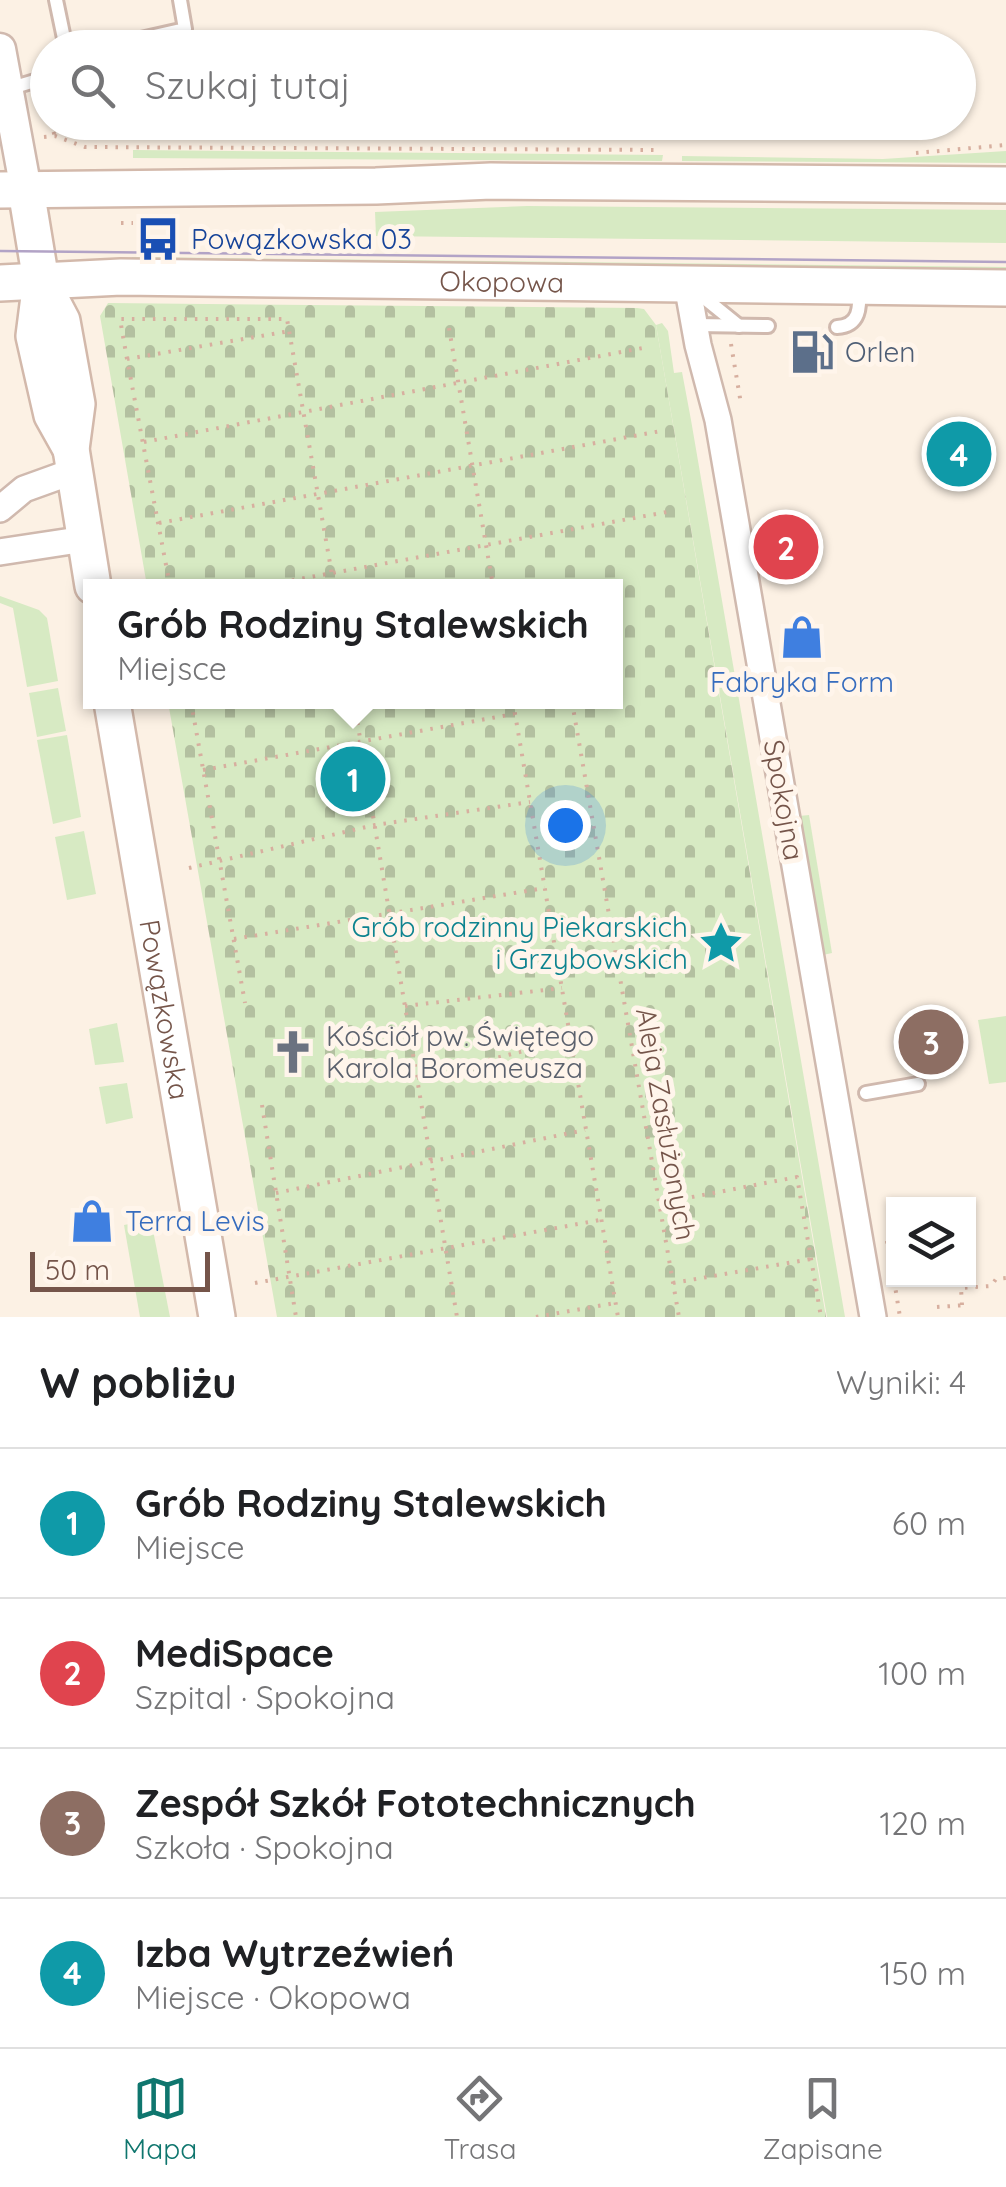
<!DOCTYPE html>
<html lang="pl">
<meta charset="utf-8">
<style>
body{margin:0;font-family:Quicksand,sans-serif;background:#f6f6f6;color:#202124}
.controls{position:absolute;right:30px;bottom:30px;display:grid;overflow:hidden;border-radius:0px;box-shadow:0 2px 8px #0004}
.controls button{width:90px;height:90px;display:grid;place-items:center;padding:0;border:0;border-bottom:2px solid #e0e0e0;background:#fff;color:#202124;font:50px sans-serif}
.scale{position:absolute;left:30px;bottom:25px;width:180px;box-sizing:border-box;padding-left:10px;border:5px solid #75554a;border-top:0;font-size:28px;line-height:35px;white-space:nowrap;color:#75554a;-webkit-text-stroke:8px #fff5eb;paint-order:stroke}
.you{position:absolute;left:565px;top:825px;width:35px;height:35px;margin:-25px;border:8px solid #fff;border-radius:50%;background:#1a73e8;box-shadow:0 0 0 15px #1a73e833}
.badge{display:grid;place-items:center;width:65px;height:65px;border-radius:50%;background:#0f766e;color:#fff;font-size:32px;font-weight:700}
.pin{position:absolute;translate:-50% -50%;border:5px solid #fff;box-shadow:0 2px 10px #0006}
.popup{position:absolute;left:83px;top:579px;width:540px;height:130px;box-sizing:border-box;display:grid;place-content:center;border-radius:0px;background:#fff;filter:drop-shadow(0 2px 8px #0005);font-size:32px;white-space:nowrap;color:#757577}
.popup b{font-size:38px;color:#202124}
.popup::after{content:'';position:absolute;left:50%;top:100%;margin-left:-20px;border:20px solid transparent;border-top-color:#fff}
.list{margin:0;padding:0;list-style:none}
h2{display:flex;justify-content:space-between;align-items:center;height:130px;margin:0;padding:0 40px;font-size:42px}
h2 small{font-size:32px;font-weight:400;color:#757577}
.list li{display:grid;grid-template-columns:65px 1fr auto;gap:30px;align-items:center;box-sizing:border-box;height:150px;padding:0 40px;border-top:2px solid #e0e0e0}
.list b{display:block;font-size:38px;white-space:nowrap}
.list p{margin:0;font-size:32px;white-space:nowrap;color:#757577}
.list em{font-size:32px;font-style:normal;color:#757577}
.icon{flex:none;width:55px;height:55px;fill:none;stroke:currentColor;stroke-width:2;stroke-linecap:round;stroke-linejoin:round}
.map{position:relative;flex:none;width:1006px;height:1317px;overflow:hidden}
.search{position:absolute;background:#fff;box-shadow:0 2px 8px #0004;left:30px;right:30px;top:30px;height:110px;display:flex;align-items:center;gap:25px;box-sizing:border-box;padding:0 35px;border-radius:55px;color:#757577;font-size:38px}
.sheet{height:730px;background:#fff}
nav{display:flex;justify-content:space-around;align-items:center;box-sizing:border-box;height:140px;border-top:2px solid #e0e0e0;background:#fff;font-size:28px;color:#757577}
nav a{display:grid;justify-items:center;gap:5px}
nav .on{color:#0f766e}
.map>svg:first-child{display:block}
</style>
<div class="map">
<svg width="1006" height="1317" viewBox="0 0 1006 1317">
<defs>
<pattern id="cemetery-stones" width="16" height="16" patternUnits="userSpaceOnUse" patternTransform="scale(2.5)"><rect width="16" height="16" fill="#d7eac3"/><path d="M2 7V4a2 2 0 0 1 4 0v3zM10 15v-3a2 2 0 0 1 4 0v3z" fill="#b3c0a0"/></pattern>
</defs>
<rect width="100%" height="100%" fill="#fcf1e4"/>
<!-- green -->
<g fill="#d7eac3">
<path d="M67,123H215L217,132L101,133L100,126H90V133L78,132Z"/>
<path d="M133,150L663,155L662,161L133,158Z"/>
<path d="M1006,151V163L682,161V156L883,159Z"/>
<path d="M527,206L1006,210V243L376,236L375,212Z"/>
<path d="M132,257L1006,267V272L132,261Z"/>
<path d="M662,323L668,331L674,373L682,372L691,420L845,1317H827L656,325Z"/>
<path d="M0,596L39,610L47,618L58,681L27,687L13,608L0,603Z"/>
<path d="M58,688L66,731L37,737L29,693Z"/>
<path d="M67,735L81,817L53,824L37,740Z"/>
<path d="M809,815L832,953L823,955L799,816Z"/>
<path d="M84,831L96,894L67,900L55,837Z"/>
<path d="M1006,1016V1082L989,1084L978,1020Z"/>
<path d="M117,1023L124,1062L95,1065L89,1029Z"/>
<path d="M127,1083L133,1118L106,1124L99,1087Z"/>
<path d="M151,1220L170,1317H140L124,1225Z"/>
</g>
<!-- cemetery -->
<path fill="url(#cemetery-stones)" d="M108,303L637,308L644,309L656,325L826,1317H277L168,702H616V586H147L100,316Z"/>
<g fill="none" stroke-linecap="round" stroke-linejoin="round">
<!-- service casing -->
<g stroke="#d0b9ae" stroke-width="18">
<g id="service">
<path d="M56,0L66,48"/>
<path d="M101,48L185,29L180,0"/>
<path d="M8,89L48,77"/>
<path d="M697,292L739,326"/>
<path d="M695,325L768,326"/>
<path d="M837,327C860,326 860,307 859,289"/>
<path d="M866,1093L918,1084"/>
</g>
</g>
<!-- minor casing -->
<g stroke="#d0b9ae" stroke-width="30">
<g id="minor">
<path d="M687,284L698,345L718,420L873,1317"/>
<path d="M0,509L24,489L74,471"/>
<path d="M0,552L85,539"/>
</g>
</g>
<!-- tertiary casing -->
<g stroke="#d0b9ae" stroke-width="35">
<path id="tertiary" d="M0,49L26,190"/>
</g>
<!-- secondary casing -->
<g stroke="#d3b9ab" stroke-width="40">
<g id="secondary">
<path d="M0,190L376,186L491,181L1006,185"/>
<path d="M26,190L41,281L34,336L52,415L71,449"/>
<path d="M41,281L62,321L77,404L71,449L93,586"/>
<path id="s1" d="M0,283L121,277L1006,288"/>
<path id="s2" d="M112,702L217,1317"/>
</g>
</g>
<!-- path -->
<g stroke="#d7af9f" stroke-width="4" stroke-dasharray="2.5 8" stroke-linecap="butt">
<path d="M40,96L48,115"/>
<path d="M50,122L55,136"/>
<path d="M44,137L55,136L85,147L657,150"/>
<path d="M916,153L1006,145"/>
<path d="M121,223H133"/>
<path d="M449,328L493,586"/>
<path d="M731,344L741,404"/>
<path d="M127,359L120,319H287L334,586"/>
<path d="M144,442L648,347"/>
<path d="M159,523L661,431"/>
<path d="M170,586L127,359L290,331"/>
<path d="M261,586L667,512"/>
<path d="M191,702L245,1003"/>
<path d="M354,702L457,1317"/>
<path d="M513,702L618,1317"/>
<path d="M572,702L679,1317"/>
<path d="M203,770L514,714"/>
<path d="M189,868L375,825L530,802"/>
<path d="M234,939L545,888"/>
<path d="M405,1006L562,988"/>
<path d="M417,1078L571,1039"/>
<path d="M262,1105L296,1317"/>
<path d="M276,1193L585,1130"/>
<path d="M661,1203L797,1177L821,1317"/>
<path d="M887,1241L894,1278"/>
<path d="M894,1280L900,1317"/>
<path d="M255,1283L600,1220"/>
<path d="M673,1283L811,1259"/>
<path d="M962,1305L961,1288L991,1286L996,1279L1006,1278"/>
<path d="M937,1307L967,1305"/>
<path d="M536,1317L615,1303"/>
</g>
<!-- service -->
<use href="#service" stroke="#fff" stroke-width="12"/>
<!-- minor -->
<use href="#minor" stroke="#fff" stroke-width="25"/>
<!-- tertiary -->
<use href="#tertiary" stroke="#fff" stroke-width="30"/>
<!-- secondary -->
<use href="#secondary" stroke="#fff" stroke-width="35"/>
<!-- tram -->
<path stroke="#b2a3c6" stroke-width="2.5" d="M0,251L1006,262"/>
</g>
<!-- icons -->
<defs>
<g id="bus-bare" transform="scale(3.45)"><path d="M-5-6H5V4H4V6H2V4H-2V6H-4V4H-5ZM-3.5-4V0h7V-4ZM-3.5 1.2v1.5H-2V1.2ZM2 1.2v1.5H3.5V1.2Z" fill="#1a4fb4" stroke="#fff5eb" stroke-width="2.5" paint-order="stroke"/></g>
<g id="fuel-bare" transform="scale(3.45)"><path d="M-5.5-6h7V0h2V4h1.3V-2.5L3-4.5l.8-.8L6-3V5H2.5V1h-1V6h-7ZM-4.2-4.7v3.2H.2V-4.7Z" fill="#5c6f8a" stroke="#fff5eb" stroke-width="2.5" paint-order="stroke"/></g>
<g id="shop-bare" transform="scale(3.45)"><path d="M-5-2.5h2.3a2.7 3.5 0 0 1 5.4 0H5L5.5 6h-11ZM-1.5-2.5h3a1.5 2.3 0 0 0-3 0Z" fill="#3f7fe0" stroke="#fff5eb" stroke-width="2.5" paint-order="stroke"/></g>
<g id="sight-bare" transform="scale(3.45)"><path d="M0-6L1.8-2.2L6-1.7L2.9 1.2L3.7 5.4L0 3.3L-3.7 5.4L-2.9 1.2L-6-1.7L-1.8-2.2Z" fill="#0f9aa8" stroke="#fff5eb" stroke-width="2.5" paint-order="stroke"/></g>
<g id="church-bare" transform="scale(3.45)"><path d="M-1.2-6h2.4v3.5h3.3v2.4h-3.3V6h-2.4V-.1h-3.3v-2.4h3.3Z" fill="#6b7280" stroke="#fff5eb" stroke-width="2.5" paint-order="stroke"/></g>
</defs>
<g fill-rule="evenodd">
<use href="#bus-bare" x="158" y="239"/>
<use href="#fuel-bare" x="812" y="352"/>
<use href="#shop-bare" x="802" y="637"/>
<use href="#sight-bare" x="721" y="943"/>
<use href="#church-bare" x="293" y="1052"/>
<use href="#shop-bare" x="92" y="1221"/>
</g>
<g text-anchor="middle" stroke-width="10" stroke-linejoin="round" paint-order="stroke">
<!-- transit labels -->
<g font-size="28" fill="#164399" stroke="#fff5eb" text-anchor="start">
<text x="191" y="249">Powązkowska 03</text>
</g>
<!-- street labels -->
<g font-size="28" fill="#75554a" stroke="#fff5eb">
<text dy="10" stroke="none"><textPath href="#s1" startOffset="502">Okopowa</textPath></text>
<text transform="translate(784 800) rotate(80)" y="10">Spokojna</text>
<text dy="10" stroke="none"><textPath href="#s2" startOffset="312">Powązkowska</textPath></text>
<text transform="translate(666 1124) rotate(80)" y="10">Aleja Zasłużonych</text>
</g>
<!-- service labels -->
<g font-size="28" fill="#4e5e75" stroke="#fff5eb" text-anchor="start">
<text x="845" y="362">Orlen</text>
</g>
<!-- shop labels -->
<g font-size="28" fill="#366cbe" stroke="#fff5eb">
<text x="802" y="692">Fabryka Form</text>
<text x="125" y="1231" text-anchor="start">Terra Levis</text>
</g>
<!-- culture labels -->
<g font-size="28" fill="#0d838f" stroke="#fff5eb" text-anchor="end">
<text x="688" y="937">Grób rodzinny Piekarskich<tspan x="688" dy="32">i Grzybowskich</tspan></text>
</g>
<!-- worship labels -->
<g font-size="28" fill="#5b616d" stroke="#fff5eb" text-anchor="start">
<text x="326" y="1046">Kościół pw. Świętego<tspan x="326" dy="32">Karola Boromeusza</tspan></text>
</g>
</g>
</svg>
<div class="controls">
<button><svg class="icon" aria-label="layers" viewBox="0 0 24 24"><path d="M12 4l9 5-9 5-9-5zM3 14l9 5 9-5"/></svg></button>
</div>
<div class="scale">50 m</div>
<div class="you"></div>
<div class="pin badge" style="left:353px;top:779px;background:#0f9aa8">1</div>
<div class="popup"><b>Grób Rodziny Stalewskich</b>Miejsce</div>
<div class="pin badge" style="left:786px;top:547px;background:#e0444e">2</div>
<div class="pin badge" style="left:931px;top:1042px;background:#8d6e63">3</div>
<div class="pin badge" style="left:959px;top:454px;background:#0f9aa8">4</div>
<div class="search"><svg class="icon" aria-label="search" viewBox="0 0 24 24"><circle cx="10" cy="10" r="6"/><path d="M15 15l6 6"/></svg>Szukaj tutaj</div>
</div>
<section class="sheet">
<h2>W pobliżu<small>Wyniki: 4</small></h2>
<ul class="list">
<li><span class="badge" style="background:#0f9aa8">1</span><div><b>Grób Rodziny Stalewskich</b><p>Miejsce</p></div><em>60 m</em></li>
<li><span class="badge" style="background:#e0444e">2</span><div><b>MediSpace</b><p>Szpital · Spokojna</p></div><em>100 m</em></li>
<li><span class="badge" style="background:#8d6e63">3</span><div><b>Zespół Szkół Fototechnicznych</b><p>Szkoła · Spokojna</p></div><em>120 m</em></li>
<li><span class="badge" style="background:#0f9aa8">4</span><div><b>Izba Wytrzeźwień</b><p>Miejsce · Okopowa</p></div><em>150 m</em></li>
</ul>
</section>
<nav>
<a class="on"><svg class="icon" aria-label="map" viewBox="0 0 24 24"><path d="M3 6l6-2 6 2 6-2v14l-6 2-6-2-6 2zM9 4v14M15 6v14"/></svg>Mapa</a>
<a><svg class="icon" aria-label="directions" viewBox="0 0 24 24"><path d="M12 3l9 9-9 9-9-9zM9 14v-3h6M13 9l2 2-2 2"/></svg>Trasa</a>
<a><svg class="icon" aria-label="saved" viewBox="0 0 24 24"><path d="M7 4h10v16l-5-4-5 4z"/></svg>Zapisane</a>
</nav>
